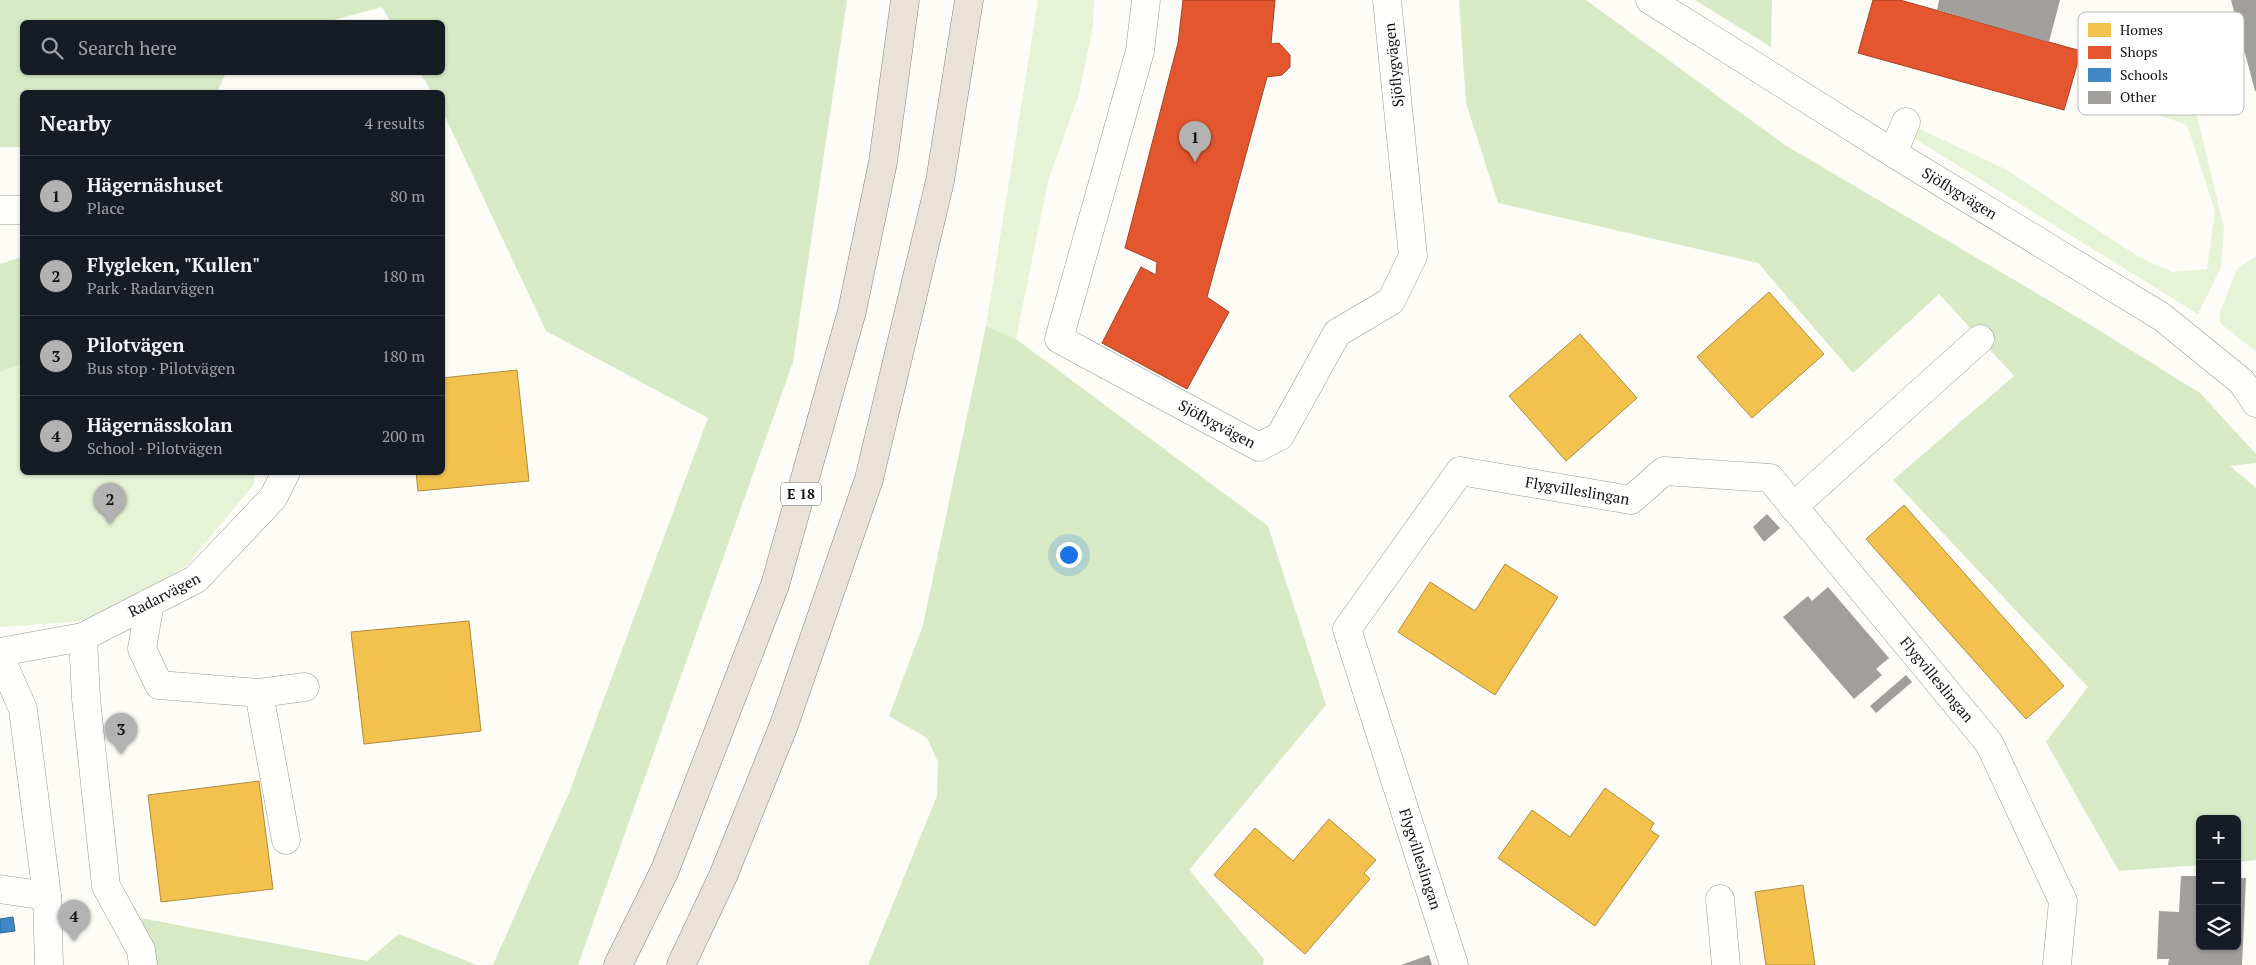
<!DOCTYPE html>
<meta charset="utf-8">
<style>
body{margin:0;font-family:"PT Serif",serif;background:#242831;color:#f1f3f6}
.controls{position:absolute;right:15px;bottom:15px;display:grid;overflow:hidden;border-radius:8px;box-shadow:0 1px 4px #0004}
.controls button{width:45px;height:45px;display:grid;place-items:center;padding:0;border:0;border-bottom:1px solid #363941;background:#171b24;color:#f1f3f6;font:25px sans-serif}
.you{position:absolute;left:1068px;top:554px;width:18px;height:18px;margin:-12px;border:4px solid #fff;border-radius:50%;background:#1a73e8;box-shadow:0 0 0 8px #1a73e833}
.badge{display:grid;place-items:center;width:32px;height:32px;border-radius:50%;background:#b2b2b3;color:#111;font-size:16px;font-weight:700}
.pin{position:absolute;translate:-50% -41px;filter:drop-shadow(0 1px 2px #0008)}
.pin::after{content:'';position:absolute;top:26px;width:18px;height:15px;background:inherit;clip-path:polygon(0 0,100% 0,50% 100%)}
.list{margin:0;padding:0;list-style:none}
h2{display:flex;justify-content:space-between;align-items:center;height:65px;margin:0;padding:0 20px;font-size:21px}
h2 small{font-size:16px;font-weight:400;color:#9ea1a6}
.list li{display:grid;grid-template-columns:32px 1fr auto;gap:15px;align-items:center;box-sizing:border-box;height:80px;padding:0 20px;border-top:1px solid #363941}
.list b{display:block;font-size:19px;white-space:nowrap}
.list p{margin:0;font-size:16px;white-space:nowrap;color:#9ea1a6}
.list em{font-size:16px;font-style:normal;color:#9ea1a6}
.icon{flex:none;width:28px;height:28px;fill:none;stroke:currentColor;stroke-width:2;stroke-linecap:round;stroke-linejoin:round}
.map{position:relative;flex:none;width:2256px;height:965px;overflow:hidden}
.search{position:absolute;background:#171b24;box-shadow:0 1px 4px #0004;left:20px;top:20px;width:425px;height:55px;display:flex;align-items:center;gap:12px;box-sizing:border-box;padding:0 18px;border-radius:8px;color:#9ea1a6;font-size:19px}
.panel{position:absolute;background:#171b24;box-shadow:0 1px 4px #0004;left:20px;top:90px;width:425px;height:385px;border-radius:8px}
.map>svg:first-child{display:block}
</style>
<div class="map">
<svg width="2256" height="965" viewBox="0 0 2256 965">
<rect width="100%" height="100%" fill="#fdfcf7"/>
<!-- green -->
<g fill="#e7f3d7">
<path d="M1038,0H1094L1093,26L1079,94L1048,181L1016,339L986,326Z"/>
<path d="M2109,73L2193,99L2224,228L2221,267L2198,314L1912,137L1920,129L2005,169L2139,257L2172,272L2207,269L2215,211L2187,125L2102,95Z"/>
<path d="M2256,256V349L2255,351L2220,323V312L2237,269Z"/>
<path d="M22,364V472L255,473L254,484L187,565L99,620L0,627V372Z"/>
</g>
<!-- forest -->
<g fill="#d8eac5">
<path d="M0,0H847L793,362L578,965H493L569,793L708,418L546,331L443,112L442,92H432L420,73L442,72V22H391L382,7L326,22H22V72L226,73L217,92H22V147H0Z"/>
<path d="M1459,0H1586L1785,145L2089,324L2200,393L2256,454V463L2230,466L2256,488V860L2237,862V819H2200V865L2119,871L2046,742L2088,687L1893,480L2014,376L1939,294L1853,373L1758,263L1498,203L1466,103Z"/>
<path d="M1695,0H1772L1771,47Z"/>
<path d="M22,257V364L0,372V264Z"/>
<path d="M986,326L1016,339L1268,526L1326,705L1189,870L1264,959L1263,965H868L937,796L938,762L927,738L889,716L923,625Z"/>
<path d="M141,918L367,961L399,934L477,965H156Z"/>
</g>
<!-- homes -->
<g fill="#f2c14e" stroke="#ae8c3c">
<path d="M1769,292L1824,354L1752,418L1697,357Z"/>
<path d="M1580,334L1637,398L1566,461L1509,396Z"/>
<path d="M517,370L529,481L418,491L416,472H442V378Z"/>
<path d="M1904,505L2064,686L2026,719L1866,539Z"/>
<path d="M1505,564L1558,597L1495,695L1398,632L1430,582L1475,611Z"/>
<path d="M469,621L481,731L364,744L351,632Z"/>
<path d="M259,781L273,889L161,902L148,795Z"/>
<path d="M1605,788L1654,823L1650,830L1659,836L1595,926L1498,858L1532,810L1570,837Z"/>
<path d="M1329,819L1376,860L1364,873L1370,879L1305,954L1214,875L1255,828L1293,861Z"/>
<path d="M1803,885L1815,965H1766L1755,892Z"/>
</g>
<!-- shops -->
<g fill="#e4572e" stroke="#a54225">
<path d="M1183,0H1275L1271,44L1279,43L1290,55V67L1282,75L1267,77L1207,297L1229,312L1187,389L1102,343L1141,267L1156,275L1157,262L1125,248L1178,43Z"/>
<path d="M1873,0H1900L2081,51L2064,110L1858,53Z"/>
</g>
<!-- schools -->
<path fill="#3f88c5" stroke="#31648f" d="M13,917L15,931L0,933V919Z"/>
<!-- building -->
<g fill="#a19f9c">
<path d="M1939,0H2060L2049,42L1937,10Z"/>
<path d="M2231,0H2256V91H2255Z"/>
<path d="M1767,514L1780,528L1764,542L1753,527Z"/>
<path d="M1828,587L1889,658L1876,669L1882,675L1854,699L1783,617L1808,596L1812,601Z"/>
<path d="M1906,675L1912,682L1876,713L1870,706Z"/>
<path d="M2181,876H2200V946H2237V878H2246L2242,965H2168L2169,959H2157L2159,911L2179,912Z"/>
<path d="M1429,955L1432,965H1401Z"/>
</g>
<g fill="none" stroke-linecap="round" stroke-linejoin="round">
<!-- minor casing -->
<g stroke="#979795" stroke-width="29">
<g id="minor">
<path id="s1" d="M1146,0L1140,51L1059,339L1259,447L1280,436L1337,333L1391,301L1413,256L1387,0"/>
<path id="s2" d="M1650,0L1893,153L2162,317L2242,382L2256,403"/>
<path d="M1893,153L1906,122"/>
<path d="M0,210H22"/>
<path d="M1793,507L1980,339"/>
<path d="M150,602L142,649L159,685L259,693L286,840"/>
<path d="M83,637L86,699L106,886L141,950L143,965"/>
<path id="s3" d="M0,652L83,637L196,579L273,498L286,472"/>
<path d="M0,657L23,709L47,896L49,965"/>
<path d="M259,693L305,687"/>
<path d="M0,889L47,896"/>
<path d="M1720,899L1726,965"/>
<path id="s4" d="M1454,965L1347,629L1460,471L1631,500L1664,471L1770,478L1989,743L2063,901L2057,965"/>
</g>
</g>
<!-- highway casing -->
<g stroke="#858482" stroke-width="29">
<g id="highway">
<path d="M618,965L665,870L775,585L852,311L883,162L905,0"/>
<path d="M681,965L723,876L784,725L869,479L940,181L969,0"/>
</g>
</g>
<!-- minor -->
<use href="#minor" stroke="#fffffe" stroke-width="28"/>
<!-- highway -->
<use href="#highway" stroke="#eae1d8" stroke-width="28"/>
</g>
<g text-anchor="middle" stroke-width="5" stroke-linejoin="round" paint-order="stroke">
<!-- shield labels -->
<rect fill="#fff" stroke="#585858" stroke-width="1" x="781" y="482.5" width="40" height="23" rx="4"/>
<g font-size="14" font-weight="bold" fill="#111">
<text x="801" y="499">E 18</text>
</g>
<!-- street labels -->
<g font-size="15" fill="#111" stroke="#fff">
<text transform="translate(1394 65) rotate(-96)" y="5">Sjöflygvägen</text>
<text dy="5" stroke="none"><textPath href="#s2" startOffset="365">Sjöflygvägen</textPath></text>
<text dy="5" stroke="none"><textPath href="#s1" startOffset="530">Sjöflygvägen</textPath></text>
<text dy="5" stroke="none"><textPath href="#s4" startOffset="666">Flygvilleslingan</textPath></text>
<text dy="5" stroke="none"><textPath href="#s3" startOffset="176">Radarvägen</textPath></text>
<text dy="5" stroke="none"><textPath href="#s4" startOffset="1132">Flygvilleslingan</textPath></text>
<text transform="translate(1420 859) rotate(72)" y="5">Flygvilleslingan</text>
</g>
</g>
<!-- legend -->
<rect x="2078" y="12" width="166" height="103" rx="8" fill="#fff" stroke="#b8b8b8" stroke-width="1"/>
<rect x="2088" y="23" width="23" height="14" fill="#f2c14e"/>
<rect x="2088" y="46" width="23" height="13" fill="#e4572e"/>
<rect x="2088" y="68" width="23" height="14" fill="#3f88c5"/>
<rect x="2088" y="91" width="23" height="13" fill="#a19f9c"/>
<g font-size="14" fill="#111">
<text x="2120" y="35">Homes</text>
<text x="2120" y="57">Shops</text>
<text x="2120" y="80">Schools</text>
<text x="2120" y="102">Other</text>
</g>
</svg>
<div class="controls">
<button>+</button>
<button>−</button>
<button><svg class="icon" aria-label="layers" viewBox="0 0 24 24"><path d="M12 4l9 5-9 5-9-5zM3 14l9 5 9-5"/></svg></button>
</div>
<div class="you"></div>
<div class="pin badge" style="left:1195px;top:162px">1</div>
<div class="pin badge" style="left:110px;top:524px">2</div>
<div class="pin badge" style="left:121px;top:754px">3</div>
<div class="pin badge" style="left:74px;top:941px">4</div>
<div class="search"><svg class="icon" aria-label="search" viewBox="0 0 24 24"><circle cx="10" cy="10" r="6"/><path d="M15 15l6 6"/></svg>Search here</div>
<section class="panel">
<h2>Nearby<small>4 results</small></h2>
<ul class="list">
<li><span class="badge">1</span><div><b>Hägernäshuset</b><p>Place</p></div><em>80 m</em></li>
<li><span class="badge">2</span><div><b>Flygleken, &quot;Kullen&quot;</b><p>Park · Radarvägen</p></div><em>180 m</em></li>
<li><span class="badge">3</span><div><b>Pilotvägen</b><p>Bus stop · Pilotvägen</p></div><em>180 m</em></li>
<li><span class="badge">4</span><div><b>Hägernässkolan</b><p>School · Pilotvägen</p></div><em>200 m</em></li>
</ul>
</section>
</div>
